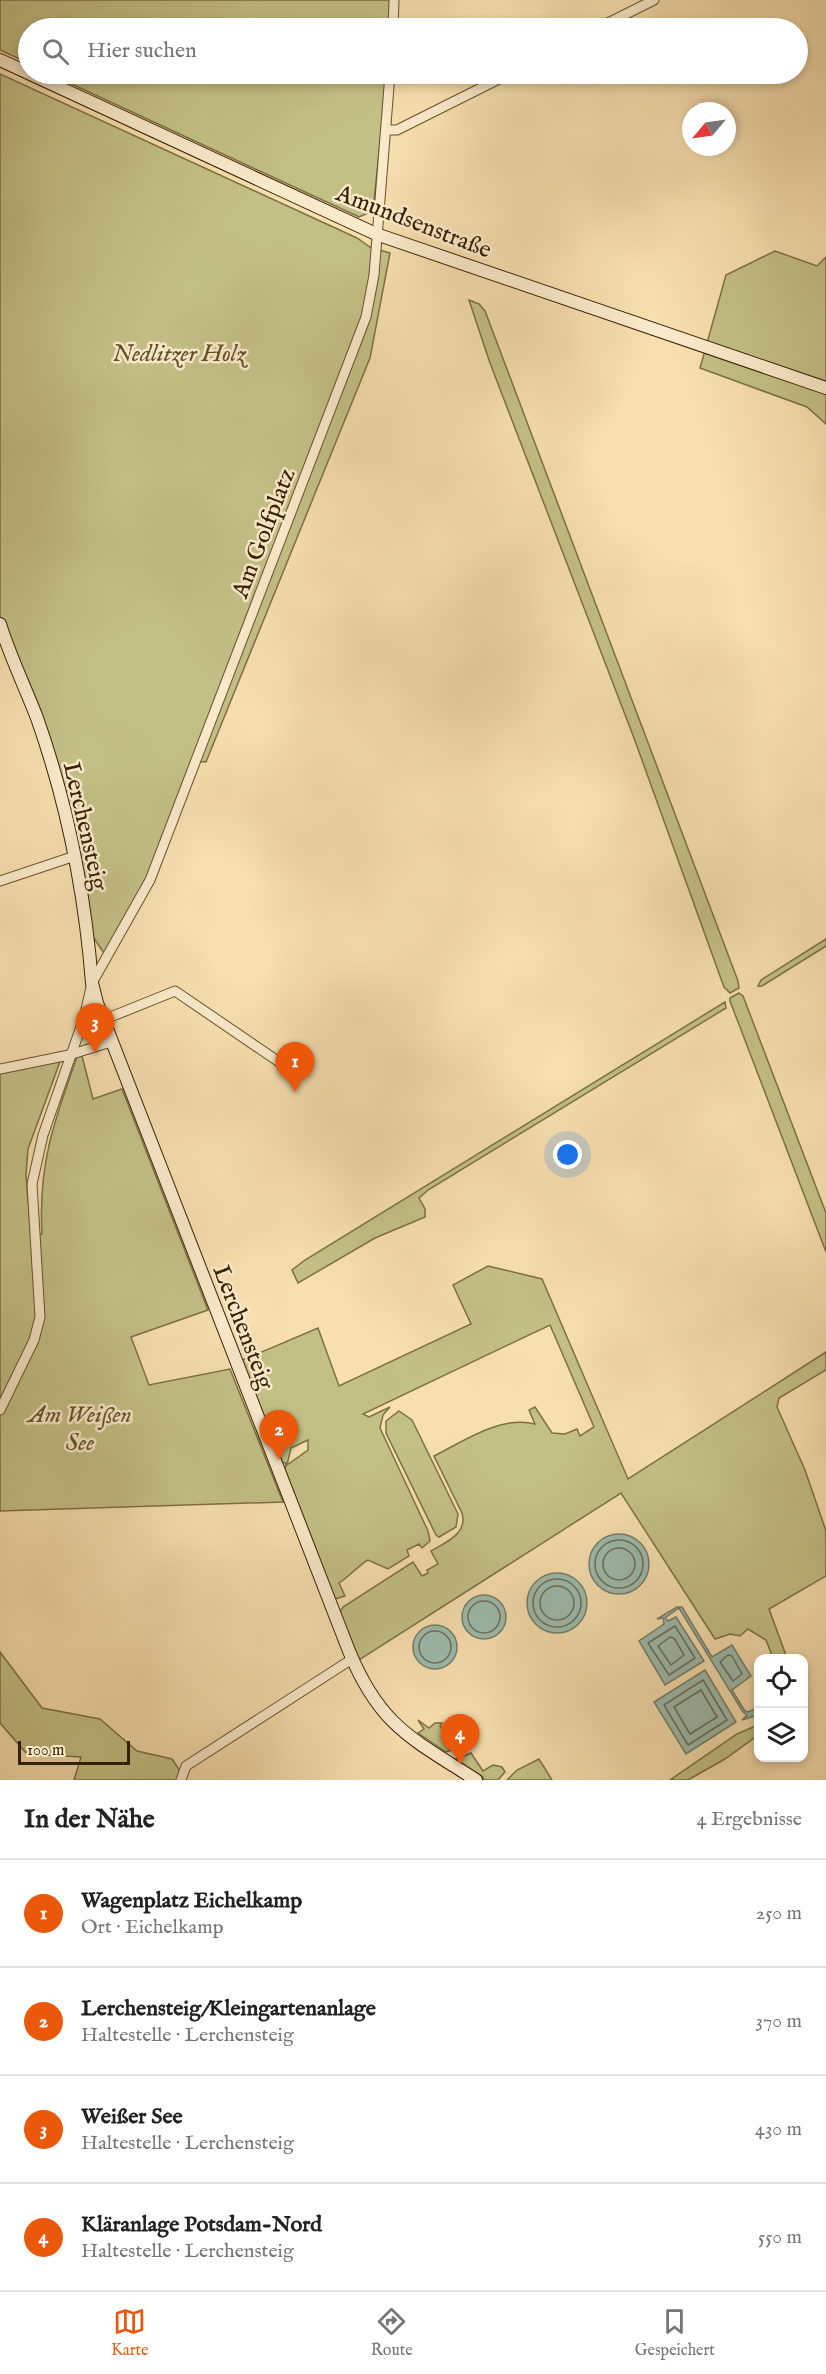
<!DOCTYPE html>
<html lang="de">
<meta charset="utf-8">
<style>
body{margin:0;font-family:"IM FELL English",serif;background:#f6f6f6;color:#222}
.controls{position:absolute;right:18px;bottom:18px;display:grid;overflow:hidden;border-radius:12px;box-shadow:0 3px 9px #0003}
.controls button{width:54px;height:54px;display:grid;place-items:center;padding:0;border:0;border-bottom:2px solid #e0e0e0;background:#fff;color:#222;font:30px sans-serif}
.compass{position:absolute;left:682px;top:102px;width:54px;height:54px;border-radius:50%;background:#fff;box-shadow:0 3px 9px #0003;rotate:241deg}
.scale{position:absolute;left:18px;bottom:15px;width:112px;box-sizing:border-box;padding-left:6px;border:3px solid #372000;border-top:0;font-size:16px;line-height:21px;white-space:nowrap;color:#372000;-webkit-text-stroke:4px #faeacb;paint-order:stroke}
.you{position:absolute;left:568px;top:1155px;width:21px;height:21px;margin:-15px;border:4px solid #fff;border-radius:50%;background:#1a73e8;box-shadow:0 0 0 9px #1a73e833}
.badge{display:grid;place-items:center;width:39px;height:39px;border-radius:50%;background:#ea580c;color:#fff;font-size:20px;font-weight:700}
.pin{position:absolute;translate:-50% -50px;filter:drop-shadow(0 2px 3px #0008)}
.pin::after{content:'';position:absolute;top:32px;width:21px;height:18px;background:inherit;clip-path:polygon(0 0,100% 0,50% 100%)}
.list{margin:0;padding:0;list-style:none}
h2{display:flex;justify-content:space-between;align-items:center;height:78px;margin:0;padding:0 24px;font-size:26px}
h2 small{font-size:20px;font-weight:400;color:#767676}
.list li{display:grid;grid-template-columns:39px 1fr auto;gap:18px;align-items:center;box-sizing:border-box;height:108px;padding:0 24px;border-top:2px solid #e0e0e0}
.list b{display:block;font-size:22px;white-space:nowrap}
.list p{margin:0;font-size:20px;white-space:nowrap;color:#767676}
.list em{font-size:20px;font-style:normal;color:#767676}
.icon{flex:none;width:33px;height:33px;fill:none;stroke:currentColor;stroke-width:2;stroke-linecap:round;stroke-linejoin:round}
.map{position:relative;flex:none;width:826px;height:1780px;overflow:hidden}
.search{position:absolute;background:#fff;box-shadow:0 3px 9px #0003;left:18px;right:18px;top:18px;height:66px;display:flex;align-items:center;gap:15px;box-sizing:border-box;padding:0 21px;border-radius:33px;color:#767676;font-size:22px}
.sheet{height:510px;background:#fff}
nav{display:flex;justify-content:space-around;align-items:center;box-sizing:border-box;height:84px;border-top:2px solid #e0e0e0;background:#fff;font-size:16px;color:#767676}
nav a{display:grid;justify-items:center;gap:3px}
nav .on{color:#ea580c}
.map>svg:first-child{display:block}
</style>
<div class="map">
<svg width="826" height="1780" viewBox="0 0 826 1780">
<rect width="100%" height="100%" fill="#f7dfaf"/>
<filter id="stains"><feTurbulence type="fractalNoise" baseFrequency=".00333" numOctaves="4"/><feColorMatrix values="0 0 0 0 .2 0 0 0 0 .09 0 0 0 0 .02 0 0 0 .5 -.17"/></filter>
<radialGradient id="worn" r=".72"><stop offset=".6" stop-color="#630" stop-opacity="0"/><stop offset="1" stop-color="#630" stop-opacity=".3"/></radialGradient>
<!-- green -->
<g fill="#c3c086" stroke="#7d7043" stroke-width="1.5" fill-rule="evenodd">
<path d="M0,0H393L390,28H28V63L0,50Z"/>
<path d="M0,74L357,238L370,247L390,253L370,358L206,762L193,761L153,866L104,953L93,937L25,681L0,617Z"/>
<path d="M50,74H387L373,211L359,217Z"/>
<path d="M775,251L817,266L826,257V424L807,407L700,368L726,275Z"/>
<path d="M469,300L479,304L485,311L738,981L739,988L730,993L724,987L634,738L490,363Z"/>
<path d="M826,939V946L762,986H758L761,980Z"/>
<path d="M739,993L743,996L826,1213V1252L730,1001V998Z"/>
<path d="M725,1002L726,1008L428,1190L419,1198L425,1209V1217L375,1238L298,1283L292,1270L305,1260Z"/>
<path d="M82,1056L93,1099L122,1089L208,1310L131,1337L149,1385L230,1369L283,1502L0,1511V1073L61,1059L28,1149L26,1175L31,1235L42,1234C38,1165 54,1121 77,1057Z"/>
<path d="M488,1266L542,1279L628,1479L826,1352V1370L779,1398L777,1407L805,1470L826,1531V1576L769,1609L787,1658H773L766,1640L748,1629L740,1636L730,1634L715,1639L621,1493L359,1660L340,1612L343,1607L413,1562L422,1576L428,1573L427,1570L438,1564L431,1551C446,1542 468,1534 462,1513L434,1456C464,1441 501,1415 535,1424L529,1410L535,1407L552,1433L565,1434L577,1429L580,1436L594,1427L550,1325L363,1414L369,1417L390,1407L383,1415L380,1428L428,1531L430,1541L422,1548L419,1544L407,1550L409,1556L388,1569L368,1560C359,1565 351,1575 339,1583L345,1596L335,1599L285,1470L286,1463L281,1462L238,1362L318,1328L339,1386L471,1324L453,1285ZM308,1440V1450L287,1465L291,1448Z"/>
<path d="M399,1411L412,1420L458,1514L456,1527L439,1537L436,1535L386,1433V1421Z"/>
<path d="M0,1652L42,1708L100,1719L137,1751L172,1759L186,1780H74L81,1757L27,1754L0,1723Z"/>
<path d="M418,1720L429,1728L435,1723H442L440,1726L455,1749L446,1752L418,1733L424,1729Z"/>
<path d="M758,1725V1735L725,1759L688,1780H670L737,1734Z"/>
<path d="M471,1753L483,1771L493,1765L502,1767L505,1772L498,1780H484L483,1777L456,1759Z"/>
<path d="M539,1759L552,1780H507L517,1770Z"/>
</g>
<!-- water -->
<g fill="#9dbcaf" stroke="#747e69" stroke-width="1.5">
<circle cx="619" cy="1564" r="30"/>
<circle cx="557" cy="1603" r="30"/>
<circle cx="484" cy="1617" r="22"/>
<path d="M677,1607H682L712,1657L732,1645L751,1676L732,1690L745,1711L748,1712L757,1708L758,1715L742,1720L747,1715L743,1712L679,1608L665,1618L668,1621L676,1617L704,1661L665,1685L639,1641L664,1624L663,1618L657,1619Z"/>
<circle cx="435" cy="1647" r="22"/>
<path d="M705,1670L736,1722L686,1754L654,1702Z"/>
</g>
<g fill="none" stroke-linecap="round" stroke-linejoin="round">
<!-- shore -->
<g stroke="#6a6e58" stroke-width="1.5">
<circle cx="619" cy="1564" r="24"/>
<circle cx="619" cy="1564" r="16"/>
<circle cx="557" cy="1603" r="24"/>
<circle cx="557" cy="1603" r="17"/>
<circle cx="484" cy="1617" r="16"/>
<path d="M675,1626L695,1658L669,1675L648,1643Z"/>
<circle cx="435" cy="1647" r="16"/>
<path d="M670,1637L674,1638L684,1655L671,1665L658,1646Z"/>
<path d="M728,1655L732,1656L742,1674L733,1681L720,1662Z"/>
<path d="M703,1680L727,1720L688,1745L664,1705Z"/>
<path d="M701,1690L717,1717L690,1734L674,1707Z"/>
</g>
<!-- street casing -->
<g stroke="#67502c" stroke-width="11">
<g id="street">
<path d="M393,28L394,0"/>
<path d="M598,28L654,0"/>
<path d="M387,130H397L509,74"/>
<path d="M0,881L75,856"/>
<path d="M103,1020L175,991L285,1066"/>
<path d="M0,1069L69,1055L111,1042"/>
<path d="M0,1410L34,1340L40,1317L32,1184L43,1135L84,1018L92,983L150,880L366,317L374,275L390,74"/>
<path d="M181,1780L186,1766L352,1659"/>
</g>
</g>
<!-- secondary casing -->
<g stroke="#372000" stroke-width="14">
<g id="secondary">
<path d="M0,60L376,234L826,388"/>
<path d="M0,624C10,656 25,687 37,718C67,803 85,894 92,983L97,1003L349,1651C380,1726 411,1738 476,1780"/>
</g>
</g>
<!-- street -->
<use href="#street" stroke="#faeacb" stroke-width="9"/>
<!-- secondary -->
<use href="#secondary" stroke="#faeacb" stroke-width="12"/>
</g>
<g text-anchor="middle" stroke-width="5" stroke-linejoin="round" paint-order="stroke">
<!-- street labels -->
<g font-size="24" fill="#372000" stroke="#faeacb">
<text transform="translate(414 221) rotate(21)" y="8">Amundsenstraße</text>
<text transform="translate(263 533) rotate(-69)" y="8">Am Golfplatz</text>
<text transform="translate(86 826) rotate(77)" y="8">Lerchensteig</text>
<text transform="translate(244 1327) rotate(69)" y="8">Lerchensteig</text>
</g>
<!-- park labels -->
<g font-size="24" font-style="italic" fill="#615028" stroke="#faeacb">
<text x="179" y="361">Nedlitzer Holz</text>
<text x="80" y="1422">Am Weißen<tspan x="80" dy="28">See</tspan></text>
</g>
</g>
<rect width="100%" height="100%" filter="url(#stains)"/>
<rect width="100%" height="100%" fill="url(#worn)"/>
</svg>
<div class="controls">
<button><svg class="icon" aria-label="locate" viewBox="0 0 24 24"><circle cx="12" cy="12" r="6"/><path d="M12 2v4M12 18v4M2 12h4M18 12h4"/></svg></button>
<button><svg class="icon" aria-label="layers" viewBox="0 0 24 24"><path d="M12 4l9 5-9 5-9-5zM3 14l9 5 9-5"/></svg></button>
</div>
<svg class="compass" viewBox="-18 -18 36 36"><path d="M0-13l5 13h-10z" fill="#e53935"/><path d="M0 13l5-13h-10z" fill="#767676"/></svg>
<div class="scale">100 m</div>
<div class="you"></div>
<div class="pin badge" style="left:295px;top:1092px">1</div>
<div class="pin badge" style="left:279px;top:1460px">2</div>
<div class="pin badge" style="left:95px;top:1053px">3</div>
<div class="pin badge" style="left:460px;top:1764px">4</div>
<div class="search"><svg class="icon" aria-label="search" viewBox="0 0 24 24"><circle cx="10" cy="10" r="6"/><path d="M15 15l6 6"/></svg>Hier suchen</div>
</div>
<section class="sheet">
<h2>In der Nähe<small>4 Ergebnisse</small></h2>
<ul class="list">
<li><span class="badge">1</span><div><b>Wagenplatz Eichelkamp</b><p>Ort · Eichelkamp</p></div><em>250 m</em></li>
<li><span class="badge">2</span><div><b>Lerchensteig/Kleingartenanlage</b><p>Haltestelle · Lerchensteig</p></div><em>370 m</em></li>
<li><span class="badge">3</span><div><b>Weißer See</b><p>Haltestelle · Lerchensteig</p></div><em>430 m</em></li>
<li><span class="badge">4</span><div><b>Kläranlage Potsdam-Nord</b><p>Haltestelle · Lerchensteig</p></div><em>550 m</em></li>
</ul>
</section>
<nav>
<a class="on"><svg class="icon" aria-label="map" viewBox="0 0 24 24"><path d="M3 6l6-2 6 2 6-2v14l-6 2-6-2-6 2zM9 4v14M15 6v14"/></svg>Karte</a>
<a><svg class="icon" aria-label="directions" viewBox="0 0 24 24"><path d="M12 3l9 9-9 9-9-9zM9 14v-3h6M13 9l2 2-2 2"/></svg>Route</a>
<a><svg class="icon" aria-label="saved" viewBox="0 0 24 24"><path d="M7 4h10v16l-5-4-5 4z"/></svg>Gespeichert</a>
</nav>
